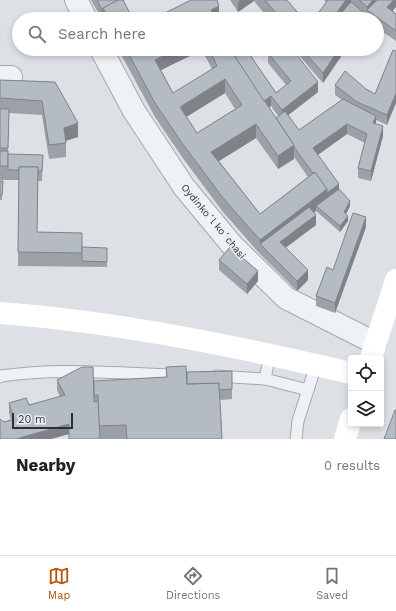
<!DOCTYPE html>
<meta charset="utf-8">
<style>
body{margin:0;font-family:"Work Sans",sans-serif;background:#f6f6f6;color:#222}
.controls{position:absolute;right:12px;bottom:12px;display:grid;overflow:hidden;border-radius:4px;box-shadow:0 2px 6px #0003}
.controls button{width:36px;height:36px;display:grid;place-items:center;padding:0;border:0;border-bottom:1px solid #e0e0e0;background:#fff;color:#222;font:20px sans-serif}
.scale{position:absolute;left:12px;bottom:10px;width:61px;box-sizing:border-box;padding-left:4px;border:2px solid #28313b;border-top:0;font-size:11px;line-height:14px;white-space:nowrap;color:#28313b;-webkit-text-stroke:3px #ecf0f3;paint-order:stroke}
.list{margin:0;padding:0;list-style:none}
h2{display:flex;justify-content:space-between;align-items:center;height:52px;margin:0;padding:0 16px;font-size:17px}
h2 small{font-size:13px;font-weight:400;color:#767676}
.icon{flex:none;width:22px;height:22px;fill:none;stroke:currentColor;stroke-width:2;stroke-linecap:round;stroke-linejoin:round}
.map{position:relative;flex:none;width:396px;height:439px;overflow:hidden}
.search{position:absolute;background:#fff;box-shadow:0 2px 6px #0003;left:12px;right:12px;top:12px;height:44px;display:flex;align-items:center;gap:10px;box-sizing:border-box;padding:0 14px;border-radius:22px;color:#767676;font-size:15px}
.sheet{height:116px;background:#fff}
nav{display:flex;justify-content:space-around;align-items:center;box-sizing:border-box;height:56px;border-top:1px solid #e0e0e0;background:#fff;font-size:11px;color:#767676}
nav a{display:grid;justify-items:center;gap:2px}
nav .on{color:#b45309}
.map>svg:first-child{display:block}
</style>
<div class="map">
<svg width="396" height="439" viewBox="0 0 396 439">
<rect width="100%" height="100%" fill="#dde1e5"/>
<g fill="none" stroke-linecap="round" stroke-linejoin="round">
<!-- service casing -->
<g stroke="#a3a9af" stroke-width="13">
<g id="service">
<path d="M216,376L265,379L308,390"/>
<path d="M0,377L1,376C63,367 119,374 181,375"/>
<path d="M265,379L270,354"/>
<path d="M296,439L298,421L316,365"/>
</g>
</g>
<!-- minor casing -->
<g stroke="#a3a9af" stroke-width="24">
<g id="minor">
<path d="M76,0L86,19"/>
<path d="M101,49L134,111L184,187L232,245L286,298L375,343"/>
<path d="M0,77H11"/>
</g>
</g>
<!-- service -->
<use href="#service" stroke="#eff2f4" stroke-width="11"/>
<!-- minor -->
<use href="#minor" stroke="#eff2f4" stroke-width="22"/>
<!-- secondary -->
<g stroke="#fff" stroke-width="22">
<path d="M0,313C119,322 235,346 351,373"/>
<path d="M371,358L396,280"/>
<path d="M345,439L351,419"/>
</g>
</g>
<!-- wall -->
<g fill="#9ca1a7" fill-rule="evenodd">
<path d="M91,0H123L133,19H102Z"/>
<path d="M230,0H287L303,19H269L254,1L238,12Z"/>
<path d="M324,0H396L393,11L396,14V41L377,28V19H314L326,2Z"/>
<path d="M118,49H248L250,55L276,93L286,85L268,63V53L318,92L288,115L299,130L342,100L335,95V85L366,89L375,94L393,50L387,125L376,120V124L383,136L371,181L358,178V168L365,143L347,134L318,155L350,206L346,214L348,221L340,232L316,211L314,213L316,225L286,247L308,280L297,291L260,254L223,212L182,157L155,117ZM202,50L212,69L173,93L161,70ZM225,93L235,109L197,133L186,117ZM271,106L278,116L276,118L269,108ZM256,138L278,169L294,159V157L308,177L260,214L219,161Z"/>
<path d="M294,49H346L323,83L308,66Z"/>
<path d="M349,49H357L354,53Z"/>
<path d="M0,80L55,82L78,137L66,141V157L49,159L42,115L9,113L8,154L43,155L42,181H38L37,232L82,233V256L107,248V267L18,266L19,180H0Z"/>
<path d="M0,181H3L2,200H0Z"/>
<path d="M366,227L335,313L316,306V296L333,270Z"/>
<path d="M219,260L258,281L247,294L219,270Z"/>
<path d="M166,367L187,372L232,371V399L220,400L222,439H69V434L51,439H0L4,422L11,420L9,413V403L29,405L60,397L57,390V380L94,386L166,378Z"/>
</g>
<!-- shaded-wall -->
<g fill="#7f8388">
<path d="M240,0H254V1L238,12V2Z"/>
<path d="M346,0H351V7L340,19H332Z"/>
<path d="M373,0H386L367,10V7Z"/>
<path d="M394,0H396V7L387,17V7Z"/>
<path d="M219,6V19H211V10Z"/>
<path d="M176,49H202V50L155,73V60Z"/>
<path d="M310,49H320L308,56V52Z"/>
<path d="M339,49H346L323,83V73Z"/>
<path d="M225,79V93L180,121V107Z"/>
<path d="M318,82V92L282,120V110Z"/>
<path d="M396,93V103L387,125V115Z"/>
<path d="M271,96V106L262,112V102Z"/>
<path d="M376,116V126L373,123Z"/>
<path d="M78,123V137L64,141V128Z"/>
<path d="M256,124V138L211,166V152Z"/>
<path d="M347,124V134L313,158V148Z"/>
<path d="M383,126V136L371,181V171Z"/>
<path d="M294,145V159L278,169V156Z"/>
<path d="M339,184V194L316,206V211L266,250L260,244V240L327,189Z"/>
<path d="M350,201V206L344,218V212Z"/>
<path d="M316,215V225L280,252V242Z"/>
<path d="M348,216V221L340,232V226Z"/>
<path d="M366,217V227L335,313V303Z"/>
<path d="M308,270V280L297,291V281Z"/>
<path d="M258,271V281L247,294V284Z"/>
<path d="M69,424V434L51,439H16Z"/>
</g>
<!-- building -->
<g fill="#b5bbc2" stroke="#7f8388" fill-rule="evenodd">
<path d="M97,0H118L103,8V12Z"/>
<path d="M118,0H123L133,19H109L103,8Z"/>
<path d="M191,0H217L219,6L211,10L215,19H153Z"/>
<path d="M265,0H287L303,19H281Z"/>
<path d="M328,0H346L332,19H314Z"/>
<path d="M359,0H373L367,7Z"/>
<path d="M377,0H394L387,7L396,14V31L367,10Z"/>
<path d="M351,2L370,18L369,19H352L342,12Z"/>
<path d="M340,11L352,19H334Z"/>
<path d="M126,49H176L155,60L173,93L217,66L209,49H231L234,55L294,145L278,156L256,124L211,152L260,214L315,172L327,189L260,240L223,198L182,143L155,103ZM225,79L242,105L197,133L180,107Z"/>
<path d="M231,49H248L250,55L276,93L291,81L268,53L273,49H292L318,82L282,110L271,96L264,101L234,55Z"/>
<path d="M305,49H310L308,52Z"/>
<path d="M313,49H339L323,73L308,56Z"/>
<path d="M393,50L396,51V93L387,115L357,102L335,85L345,71L366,89L375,94Z"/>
<path d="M0,80L55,82L78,123L64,128L66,143L49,145L42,101L0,98Z"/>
<path d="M343,99L376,116L373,123L383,126L371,171L358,168L367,134L347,124L313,148L339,184L327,193V189L315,172L313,173L294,147V145L276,118L285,111L299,130Z"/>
<path d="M0,109H9L8,148H0Z"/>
<rect x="0" y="151" width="8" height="15"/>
<path d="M8,154L43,155L42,171H38V167H19V170H8Z"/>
<path d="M19,167H38L37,232L82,233V253L18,252Z"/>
<path d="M0,181H3L2,195H0Z"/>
<path d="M339,189L350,201L344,212L348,216L340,226L316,206Z"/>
<path d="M309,207L316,215L280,242L308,270L297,281L260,244Z"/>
<path d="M353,213L366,217L335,303L316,296L327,267L333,270Z"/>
<path d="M82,247L107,248V262L82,261Z"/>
<path d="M230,247L258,271L247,284L219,260Z"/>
<path d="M186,366L187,384L219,383L222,439H127L126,425L99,426L98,395H94V381L167,377L166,367Z"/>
<path d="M82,367H93L94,402L98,401L100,439H69V424L16,439H0V419L4,422L14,419L9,403L26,398L29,405L65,395L57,380Z"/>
<path d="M232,371V389L219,390V383L187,384V372Z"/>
<path d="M395,410H396V439H384Z"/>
</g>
<g text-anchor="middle" stroke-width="3" stroke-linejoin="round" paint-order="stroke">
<!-- street labels -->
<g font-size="10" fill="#28313b" stroke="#ecf0f3">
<text transform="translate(214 221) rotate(50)" y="4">Oydinkoʻl koʻchasi</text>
</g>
</g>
</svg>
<div class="controls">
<button><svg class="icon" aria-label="locate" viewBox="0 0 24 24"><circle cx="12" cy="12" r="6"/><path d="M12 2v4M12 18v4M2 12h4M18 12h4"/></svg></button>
<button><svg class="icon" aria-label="layers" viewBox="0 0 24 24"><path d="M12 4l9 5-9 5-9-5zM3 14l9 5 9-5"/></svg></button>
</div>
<div class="scale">20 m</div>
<div class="search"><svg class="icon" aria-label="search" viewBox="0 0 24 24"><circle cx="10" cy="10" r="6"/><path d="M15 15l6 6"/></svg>Search here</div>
</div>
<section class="sheet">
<h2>Nearby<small>0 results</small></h2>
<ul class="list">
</ul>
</section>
<nav>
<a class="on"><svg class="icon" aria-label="map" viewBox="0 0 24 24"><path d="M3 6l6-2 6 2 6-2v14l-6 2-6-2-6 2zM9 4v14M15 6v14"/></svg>Map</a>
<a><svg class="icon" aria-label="directions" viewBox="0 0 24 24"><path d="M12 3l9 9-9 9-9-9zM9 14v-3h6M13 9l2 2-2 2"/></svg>Directions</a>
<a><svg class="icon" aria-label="saved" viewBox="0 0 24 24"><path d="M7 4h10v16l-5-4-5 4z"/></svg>Saved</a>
</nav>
